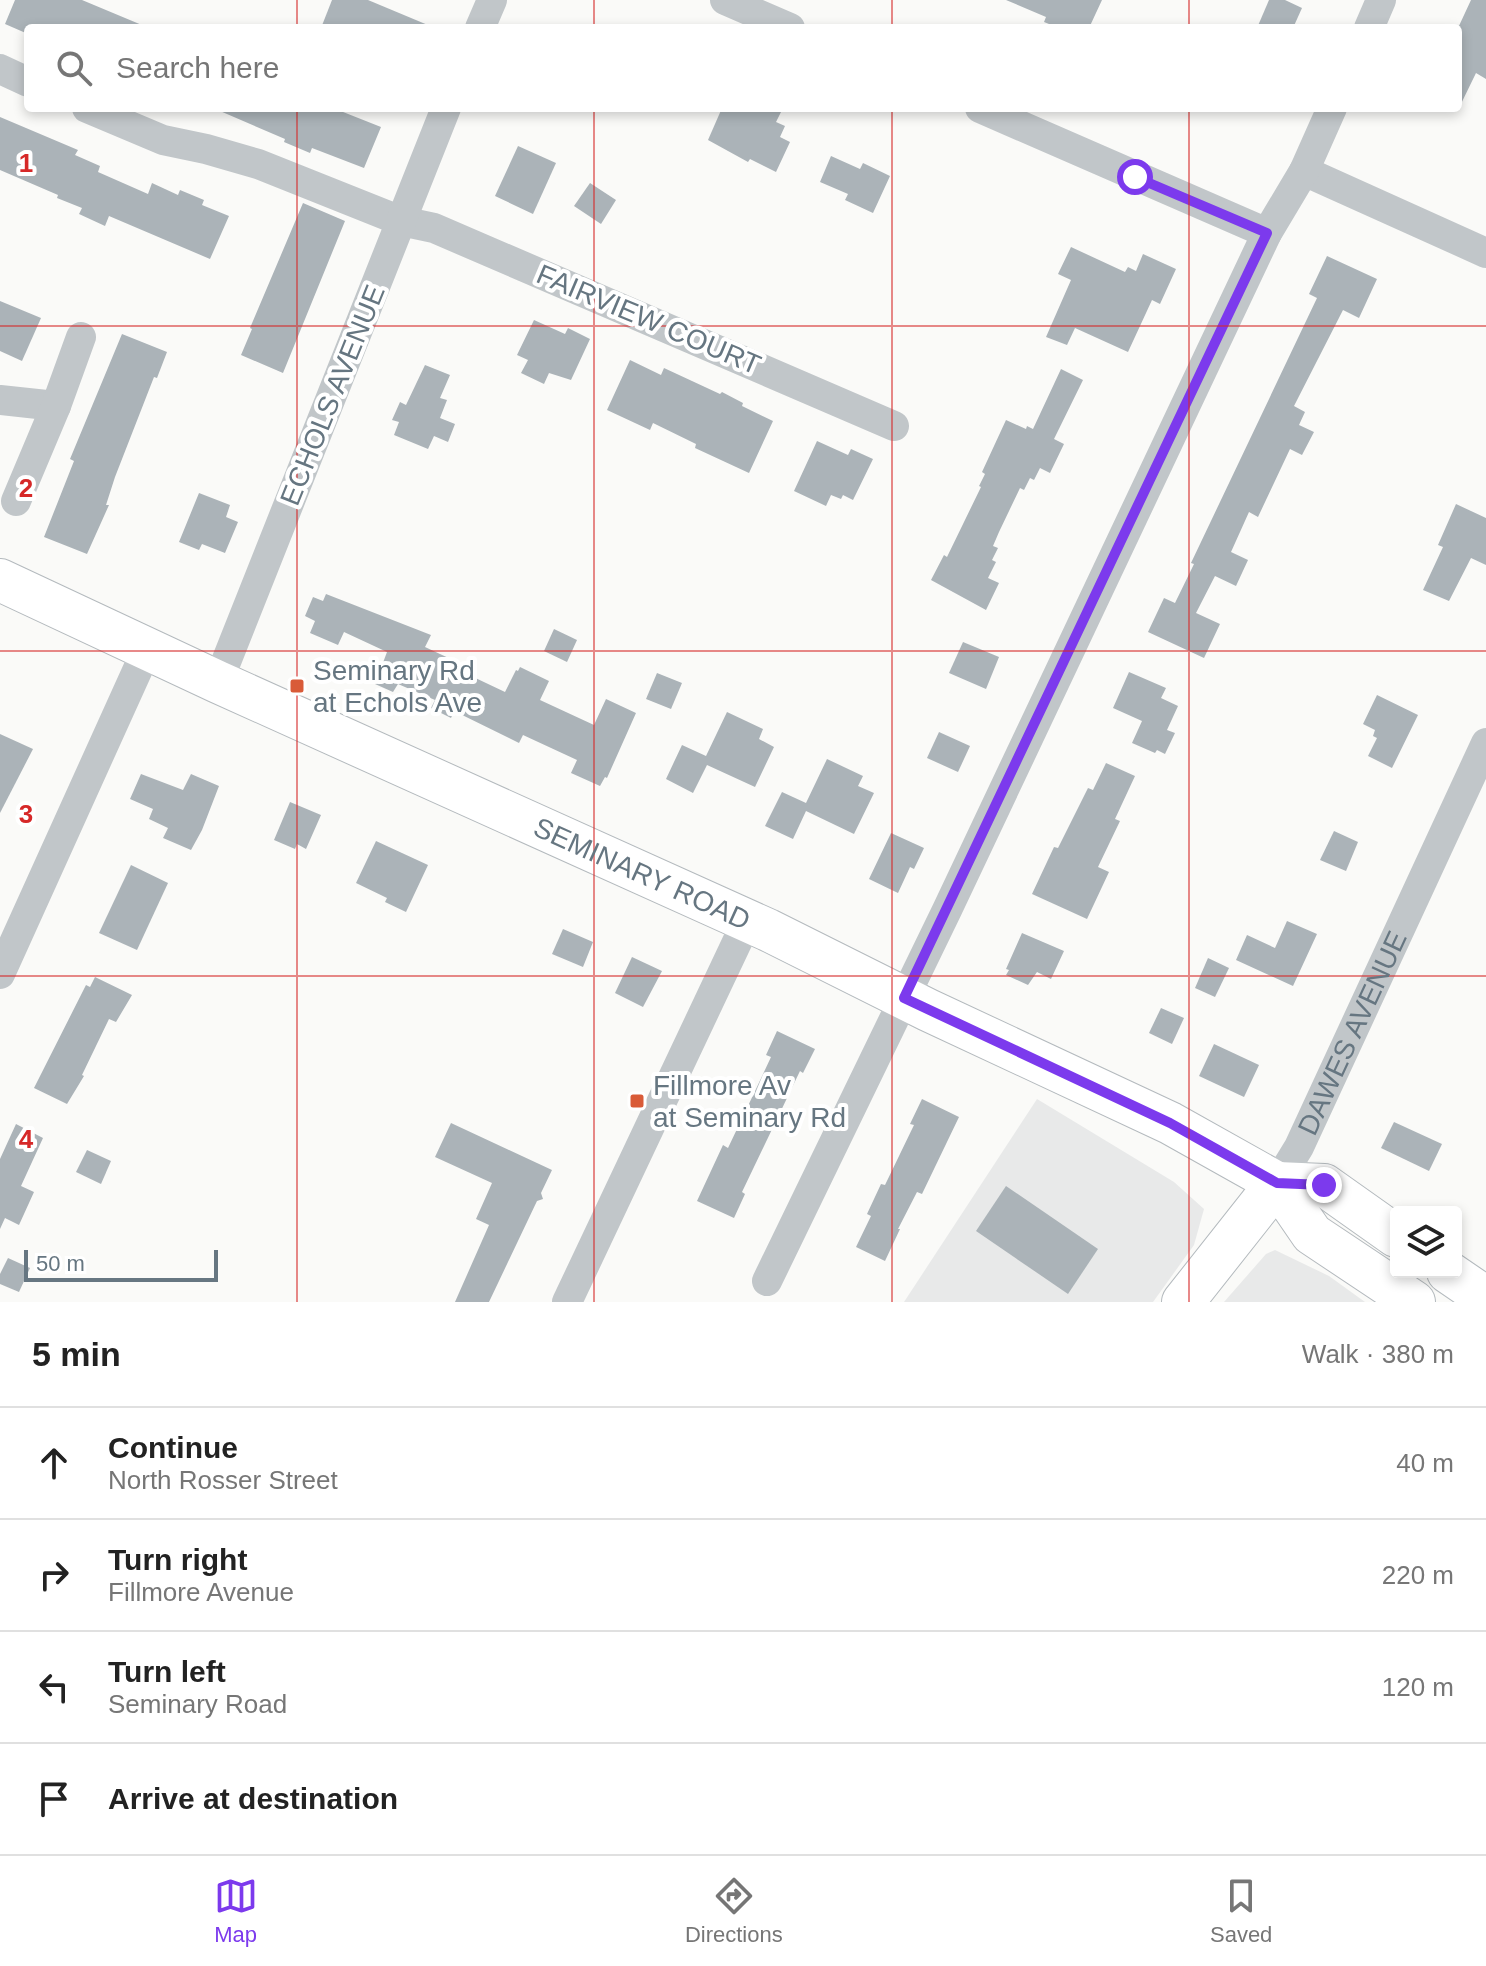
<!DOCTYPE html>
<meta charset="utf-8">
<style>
body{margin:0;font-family:Arial,sans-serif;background:#f6f6f6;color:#222}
.controls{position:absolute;right:24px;bottom:24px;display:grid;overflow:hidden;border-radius:8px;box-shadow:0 4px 12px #0003}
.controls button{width:72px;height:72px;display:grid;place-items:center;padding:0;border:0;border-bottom:2px solid #e0e0e0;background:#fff;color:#222;font:40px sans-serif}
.scale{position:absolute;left:24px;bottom:20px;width:194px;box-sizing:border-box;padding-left:8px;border:4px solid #667681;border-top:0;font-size:22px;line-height:28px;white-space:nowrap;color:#667681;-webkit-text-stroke:6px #fff;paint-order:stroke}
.stop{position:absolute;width:24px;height:24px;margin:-18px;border:6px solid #7c3aed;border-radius:50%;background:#fff}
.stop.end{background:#7c3aed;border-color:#fff;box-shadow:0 2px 8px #0008}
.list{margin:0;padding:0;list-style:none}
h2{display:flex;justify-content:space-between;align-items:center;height:104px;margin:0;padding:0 32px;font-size:34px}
h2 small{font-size:26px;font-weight:400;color:#767676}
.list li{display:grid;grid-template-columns:52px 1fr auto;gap:24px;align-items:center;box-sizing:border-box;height:112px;padding:0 32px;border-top:2px solid #e0e0e0}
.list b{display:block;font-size:30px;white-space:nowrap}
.list p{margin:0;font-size:26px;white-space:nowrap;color:#767676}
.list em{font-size:26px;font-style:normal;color:#767676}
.icon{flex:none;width:44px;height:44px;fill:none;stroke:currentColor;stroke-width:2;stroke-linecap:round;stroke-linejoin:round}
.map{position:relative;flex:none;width:1486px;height:1302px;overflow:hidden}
.search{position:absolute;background:#fff;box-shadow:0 4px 12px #0003;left:24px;right:24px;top:24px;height:88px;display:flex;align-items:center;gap:20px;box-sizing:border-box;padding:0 28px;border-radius:8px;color:#767676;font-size:30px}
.sheet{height:552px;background:#fff}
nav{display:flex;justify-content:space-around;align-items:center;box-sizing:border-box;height:112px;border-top:2px solid #e0e0e0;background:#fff;font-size:22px;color:#767676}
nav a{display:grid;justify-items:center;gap:4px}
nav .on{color:#7c3aed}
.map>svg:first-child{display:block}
</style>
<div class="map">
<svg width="1486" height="1302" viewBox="0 0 1486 1302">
<rect width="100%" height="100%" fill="#fafaf8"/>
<!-- built -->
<g fill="#e8e9e9">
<path d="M1037,1099L1174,1182L1204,1209L1194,1245L1153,1302H904Z"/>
<path d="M1275,1250L1329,1276L1365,1302H1224L1266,1254Z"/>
</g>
<!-- building -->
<g fill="#abb3b8">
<path d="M15,0H82L149,28H28V34L5,24Z"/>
<path d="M332,0H368L435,28H321Z"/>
<path d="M1006,0H1102L1089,28H1059L1044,22L1046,17Z"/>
<path d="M1269,0H1285L1302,8L1293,28H1257Z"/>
<path d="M1471,0H1486V79L1476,73L1458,110V28Z"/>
<path d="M213,108H333L381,127L364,168L312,148L310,153L284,142L285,139Z"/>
<path d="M722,108H783L776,122L785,126L780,137L790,142L776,172L750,159L748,162L708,140Z"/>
<path d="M0,117L78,150L75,155L100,166L98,172L148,194L152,183L178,195L180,190L204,200L202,205L229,216L210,259L109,216L105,226L79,214L82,208L57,198L58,195L0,170Z"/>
<path d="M518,146L556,163L533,214L495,196Z"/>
<path d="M831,156L860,169L863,163L890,176L873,213L845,200L848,194L820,182Z"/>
<path d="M590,183L616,200L601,224L574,206Z"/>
<path d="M303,203L345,221L283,373L241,355L252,329L250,328Z"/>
<path d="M1071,247L1125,272L1128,267L1136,271L1143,254L1176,269L1160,304L1152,300L1128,352L1075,328L1067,345L1046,337L1071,280L1058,274Z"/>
<path d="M1327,256L1377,279L1359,318L1343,310L1294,406L1305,412L1299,425L1314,432L1302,455L1290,449L1258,517L1249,512L1231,552L1248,560L1236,586L1215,576L1196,613L1220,624L1204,658L1148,632L1164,598L1175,603L1194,564L1191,563L1317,298L1309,294Z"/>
<path d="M0,301L41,318L22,361L0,351Z"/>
<path d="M534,320L565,334L568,328L590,339L571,380L549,373L544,384L521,373L528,360L517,355Z"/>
<path d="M122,334L167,352L157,378L154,377L115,477L106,505H109L87,554L44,537L74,461L70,459Z"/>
<path d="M630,360L661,375L664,368L720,394L722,392L743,403L742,406L773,421L749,473L695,448L696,444L653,423L650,430L607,410Z"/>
<path d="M425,365L450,375L440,398L447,400L440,418L455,424L448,442L434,436L428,449L394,435L399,422L392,420L400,402L406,405Z"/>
<path d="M1061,369L1083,380L1054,439L1064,444L1050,473L1040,468L1034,480L1030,478L1024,490L1020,488L999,532L993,546L998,548L992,560L996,562L988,578L999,583L986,610L931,580L944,555L947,557L981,487L979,486L985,474L982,472L1006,420L1026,429L1027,426L1033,429Z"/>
<path d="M817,441L848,455L851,449L873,459L853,500L843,495L841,499L831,495L826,506L794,491Z"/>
<path d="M199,493L230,505L226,517L238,522L225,553L202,544L199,550L179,542Z"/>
<path d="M1456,504L1486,518V565L1471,558L1449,601L1423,590L1443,547L1438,545Z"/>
<path d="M326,594L431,635L425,647L470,668L467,674L505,692L516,670L518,671L520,667L549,681L540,700L594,725L606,699L636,713L607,778L605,777L600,786L571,773L577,760L523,735L519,743L454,711L451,718L431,708L435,700L398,684L393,692L375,684L387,652L344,632L338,645L310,633L315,621L305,616L313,597L323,601Z"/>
<path d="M554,629L577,640L567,662L544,651Z"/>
<path d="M963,642L999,657L986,689L949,673Z"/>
<path d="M1129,672L1166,688L1161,698L1178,706L1167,730L1175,733L1165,754L1157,750L1155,753L1132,743L1142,721L1113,708Z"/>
<path d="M657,673L682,683L671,709L646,699Z"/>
<path d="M1377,695L1418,715L1392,768L1368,756L1377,738L1373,736L1375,730L1363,724Z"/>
<path d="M727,712L763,729L759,739L774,747L755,787L707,765L693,793L666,779L682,745L706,756Z"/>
<path d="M939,732L970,746L958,772L927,758Z"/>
<path d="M0,734L33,749L0,813Z"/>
<path d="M827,759L863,776L858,786L874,793L854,834L806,811L793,839L765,826L782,792L806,803Z"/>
<path d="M1106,763L1135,776L1115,819L1120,821L1098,867L1109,872L1087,919L1032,894L1054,847L1058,848L1088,788L1093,790Z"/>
<path d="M141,774L183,790L191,774L219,786L202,830L191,850L163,838L168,828L149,819L153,809L130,799Z"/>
<path d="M290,802L321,815L306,849L297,844L295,849L274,840Z"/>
<path d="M1334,831L1358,842L1346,871L1320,860Z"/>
<path d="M891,833L924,848L914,869L910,867L898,893L869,879Z"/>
<path d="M376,841L428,865L406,912L385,902L387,898L356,883Z"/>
<path d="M131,865L168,883L137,950L99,933Z"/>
<path d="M1287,921L1317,934L1293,986L1236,960L1247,935L1275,948Z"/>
<path d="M563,929L593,942L583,967L552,954Z"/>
<path d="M1022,933L1064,951L1051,979L1037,972L1028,985L1006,975L1009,970L1006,969Z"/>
<path d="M632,957L662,971L643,1007L615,993Z"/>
<path d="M1208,958L1229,968L1215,997L1195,988Z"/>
<path d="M95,977L132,995L116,1022L109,1019L82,1075L84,1076L67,1104L34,1088L86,985L90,987Z"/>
<path d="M1161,1008L1184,1018L1172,1044L1149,1033Z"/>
<path d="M777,1031L815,1049L803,1073L800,1071L742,1192L745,1194L734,1218L697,1201L723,1145L728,1148L756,1089L771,1057L766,1055Z"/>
<path d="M1214,1044L1259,1065L1244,1097L1199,1076Z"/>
<path d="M922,1099L959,1117L922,1194L917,1192L898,1229H900L885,1261L856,1247L871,1216L867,1214L881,1184L885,1185L914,1125L910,1124Z"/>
<path d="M1394,1122L1442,1144L1429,1171L1381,1148Z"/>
<path d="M451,1123L552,1170L541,1193L543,1199L537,1201L489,1302H455L489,1225L476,1219L492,1183L435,1157Z"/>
<path d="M16,1124L43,1138L21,1186L34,1192L19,1225L5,1218L0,1229V1159Z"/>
<path d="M87,1150L111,1161L101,1184L76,1172Z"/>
<path d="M1006,1186L1098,1249L1068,1294L976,1231Z"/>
<path d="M8,1258L30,1268L19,1292L0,1284V1274Z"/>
</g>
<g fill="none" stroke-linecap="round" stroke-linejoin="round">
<!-- secondary casing -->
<g stroke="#b4babe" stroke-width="44">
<g id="secondary">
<path id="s2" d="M0,580L218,682L768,930L928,1010L1170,1123L1277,1183L1312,1234L1414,1302"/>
<path d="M1277,1183L1324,1185L1396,1236"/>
<path d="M1448,1272L1486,1298"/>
<path d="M1183,1302L1277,1183"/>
</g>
</g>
<!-- street -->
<g stroke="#c1c6c9" stroke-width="30">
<path d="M725,0L790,28"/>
<path d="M480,28L492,0"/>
<path d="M1369,28L1381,0"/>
<path d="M0,69L28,82"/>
<path d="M87,108L163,140L206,149L258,164L401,221L434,228L894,426"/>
<path d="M980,108L1267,233"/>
<path d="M1304,171L1486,253"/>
<path d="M0,400L56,406"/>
<path d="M16,501L56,406L81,337"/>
<path d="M218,682L446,108"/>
<path d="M0,974L147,649"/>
<path id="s1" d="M1277,1183L1299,1147L1486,743"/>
<path d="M767,1281L947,910L1267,233L1304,171L1332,108"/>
<path d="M567,1302L747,921"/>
</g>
<!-- secondary -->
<use href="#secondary" stroke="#fff" stroke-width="42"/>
</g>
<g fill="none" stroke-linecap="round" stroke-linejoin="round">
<!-- route -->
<path stroke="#7c3aed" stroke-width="10" d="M1135,177L1267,233L904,998L1170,1123L1277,1183L1324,1185"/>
</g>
<!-- grid -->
<path fill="none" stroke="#d62828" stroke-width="2" stroke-opacity="0.55" d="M297,0V28M594,0V28M892,0V28M1189,0V28M297,108V1302M594,108V1302M892,108V1302M1189,108V1302M0,326H1486M0,651H1486M0,976H1486"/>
<!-- markers -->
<g fill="#d95b38" stroke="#fff" stroke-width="3">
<rect x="289" y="678" width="16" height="16" rx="4"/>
<rect x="629" y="1093" width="16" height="16" rx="4"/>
</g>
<g text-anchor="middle" stroke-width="8" stroke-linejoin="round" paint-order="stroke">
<!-- street labels -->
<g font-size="28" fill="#667681" stroke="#fff">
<text transform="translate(649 319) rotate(23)" y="10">FAIRVIEW COURT</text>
<text transform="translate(332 395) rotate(-68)" y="10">ECHOLS AVENUE</text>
<text dy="10" stroke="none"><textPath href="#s2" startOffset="706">SEMINARY ROAD</textPath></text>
<text dy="10" stroke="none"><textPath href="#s1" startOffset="168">DAWES AVENUE</textPath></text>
</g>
<!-- poi labels -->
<g font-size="28" fill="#667681" stroke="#fff" text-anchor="start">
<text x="313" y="680">Seminary Rd<tspan x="313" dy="32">at Echols Ave</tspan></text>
<text x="653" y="1095">Fillmore Av<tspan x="653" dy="32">at Seminary Rd</tspan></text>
</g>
</g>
<g font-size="26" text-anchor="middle" font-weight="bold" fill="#d62828" stroke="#fff" stroke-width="8" stroke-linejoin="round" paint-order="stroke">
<text x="26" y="172">1</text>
<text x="26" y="497">2</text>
<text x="26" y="823">3</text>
<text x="26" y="1148">4</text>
</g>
</svg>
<div class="controls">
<button><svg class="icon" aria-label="layers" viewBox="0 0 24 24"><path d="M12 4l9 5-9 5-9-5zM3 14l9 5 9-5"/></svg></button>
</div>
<div class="scale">50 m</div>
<div class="stop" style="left:1135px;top:177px"></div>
<div class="stop end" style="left:1324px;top:1185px"></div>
<div class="search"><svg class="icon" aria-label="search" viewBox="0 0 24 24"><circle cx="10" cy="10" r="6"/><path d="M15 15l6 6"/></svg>Search here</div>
</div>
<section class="sheet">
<h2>5 min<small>Walk · 380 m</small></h2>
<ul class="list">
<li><svg class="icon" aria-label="ahead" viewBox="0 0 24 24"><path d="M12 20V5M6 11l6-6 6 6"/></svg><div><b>Continue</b><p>North Rosser Street</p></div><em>40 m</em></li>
<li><svg class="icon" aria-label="right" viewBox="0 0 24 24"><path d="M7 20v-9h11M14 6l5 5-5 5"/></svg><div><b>Turn right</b><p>Fillmore Avenue</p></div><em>220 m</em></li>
<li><svg class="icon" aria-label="left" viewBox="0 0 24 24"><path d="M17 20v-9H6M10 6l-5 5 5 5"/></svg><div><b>Turn left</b><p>Seminary Road</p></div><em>120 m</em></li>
<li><svg class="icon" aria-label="arrive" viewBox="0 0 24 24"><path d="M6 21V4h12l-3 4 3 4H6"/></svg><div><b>Arrive at destination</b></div></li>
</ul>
</section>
<nav>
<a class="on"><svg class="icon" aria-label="map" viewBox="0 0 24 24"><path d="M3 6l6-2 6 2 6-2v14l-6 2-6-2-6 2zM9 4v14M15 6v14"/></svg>Map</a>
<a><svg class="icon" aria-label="directions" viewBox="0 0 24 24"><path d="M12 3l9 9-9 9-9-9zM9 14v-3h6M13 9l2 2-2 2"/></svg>Directions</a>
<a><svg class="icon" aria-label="saved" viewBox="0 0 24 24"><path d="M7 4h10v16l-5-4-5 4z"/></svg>Saved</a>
</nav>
